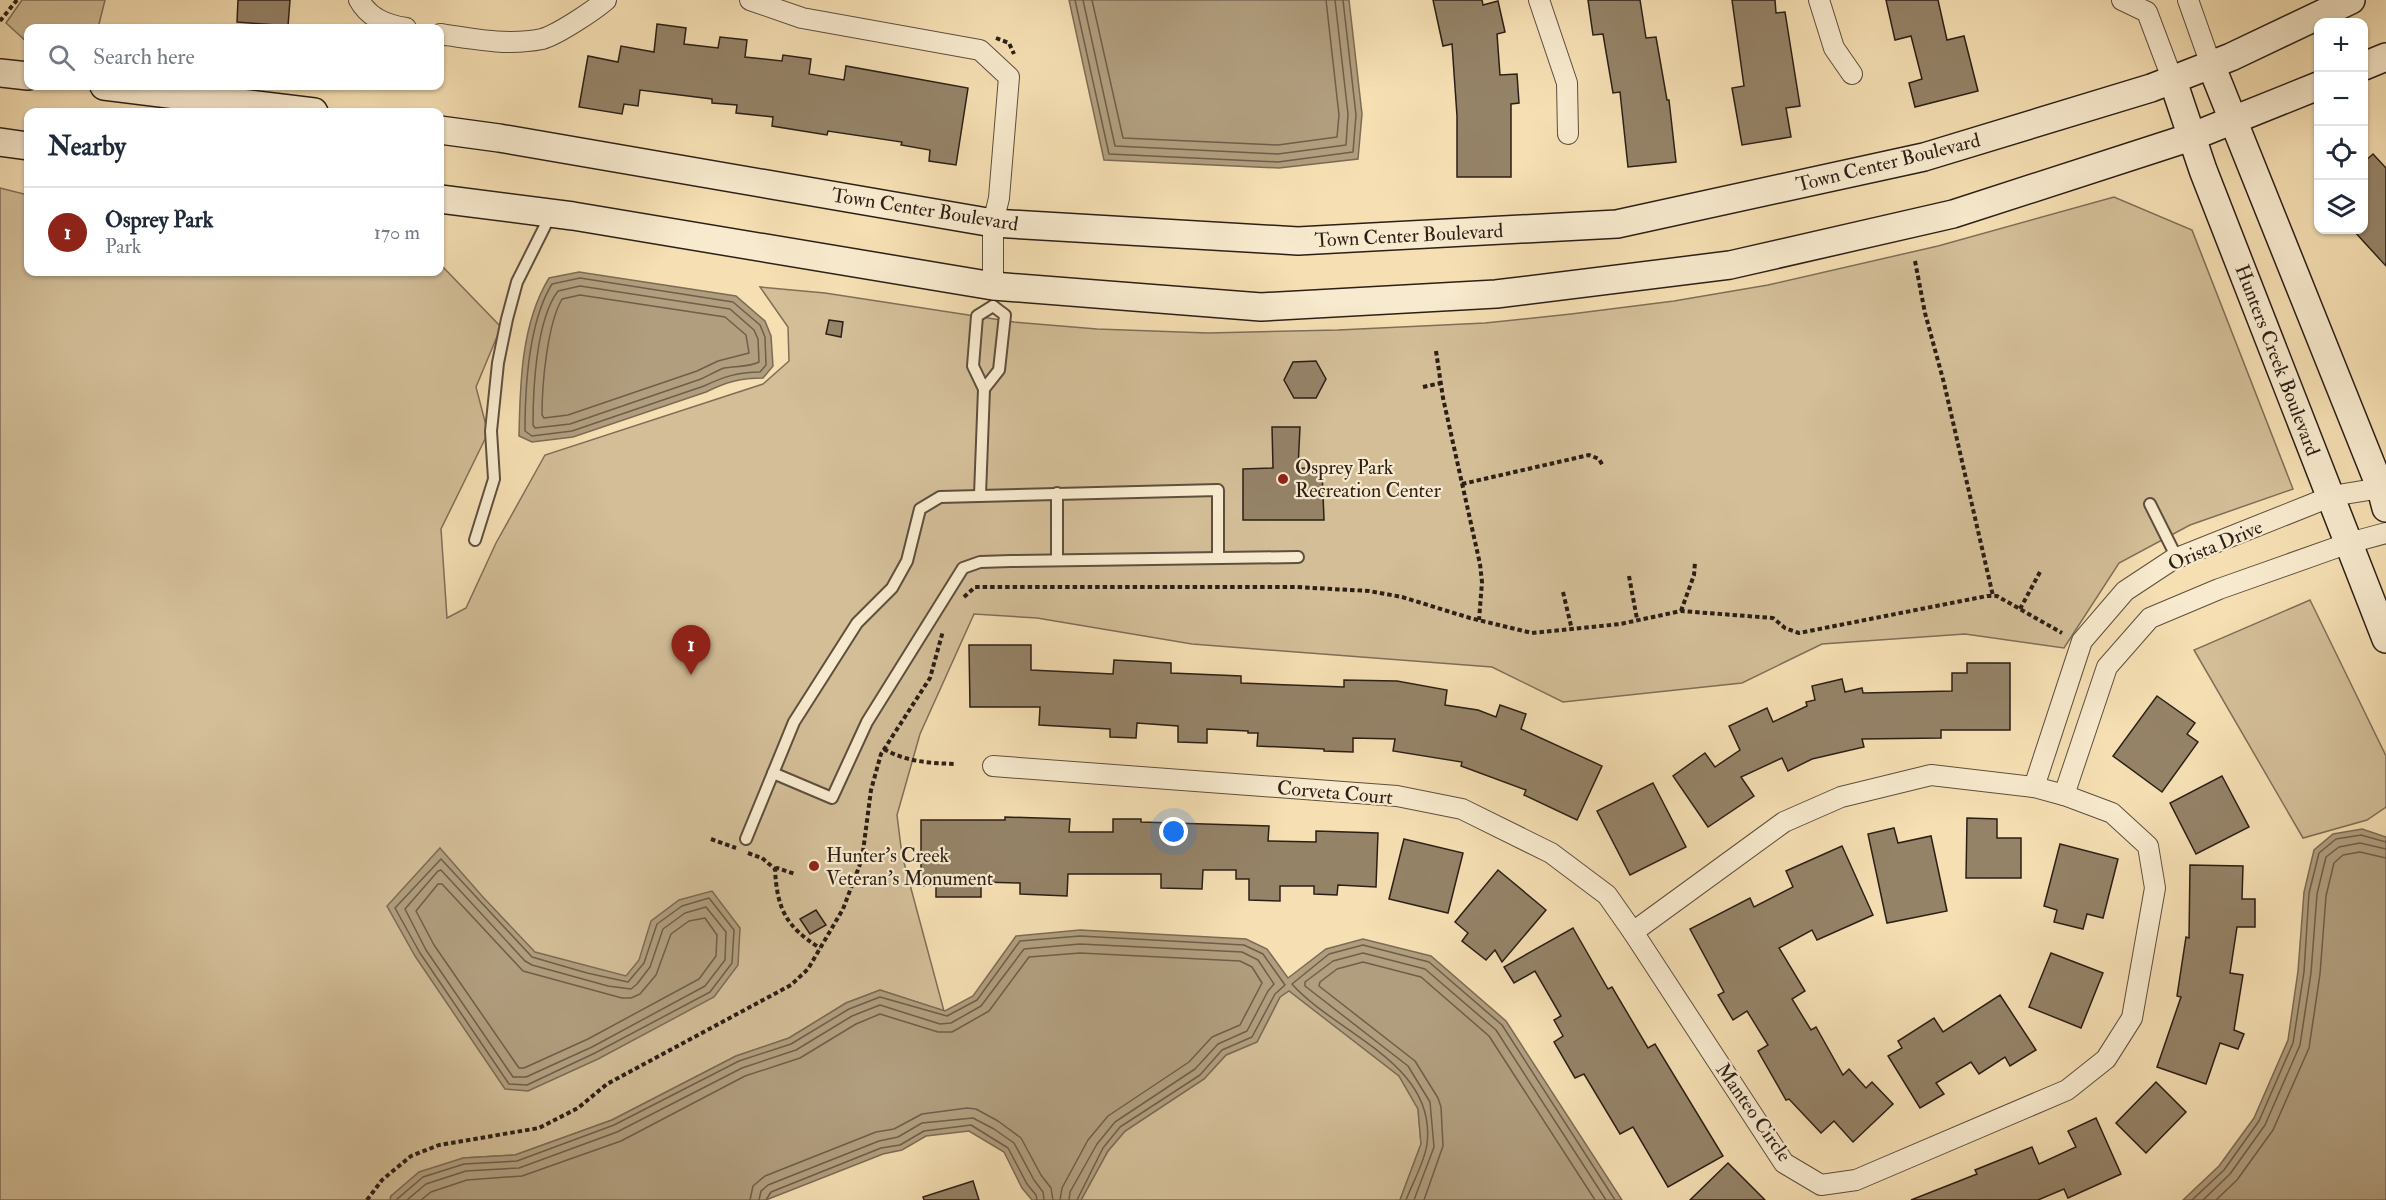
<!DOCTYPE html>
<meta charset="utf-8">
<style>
body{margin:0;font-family:"IM FELL Double Pica",serif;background:#f6f6f7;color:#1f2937}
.controls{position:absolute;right:18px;top:18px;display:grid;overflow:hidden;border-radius:12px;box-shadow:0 2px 4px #0004}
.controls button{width:54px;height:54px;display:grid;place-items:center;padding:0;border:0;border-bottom:2px solid #e0e1e3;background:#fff;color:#1f2937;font:30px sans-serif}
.you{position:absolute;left:1174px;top:832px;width:21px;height:21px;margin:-15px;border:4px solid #fff;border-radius:50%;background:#1a73e8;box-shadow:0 0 0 9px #1a73e833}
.badge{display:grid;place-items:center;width:39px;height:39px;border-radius:50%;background:#8f2418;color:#fff;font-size:20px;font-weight:700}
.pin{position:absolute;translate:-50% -50px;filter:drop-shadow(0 2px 3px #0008)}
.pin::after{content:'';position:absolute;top:32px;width:21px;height:18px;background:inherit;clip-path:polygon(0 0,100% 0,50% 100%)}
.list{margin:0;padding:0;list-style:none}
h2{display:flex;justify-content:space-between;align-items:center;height:78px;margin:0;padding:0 24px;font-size:26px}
h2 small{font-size:20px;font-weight:400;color:#747a83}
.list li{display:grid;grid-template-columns:39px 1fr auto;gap:18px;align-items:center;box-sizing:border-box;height:90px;padding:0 24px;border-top:2px solid #e0e1e3}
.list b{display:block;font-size:22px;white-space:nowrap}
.list p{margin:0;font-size:20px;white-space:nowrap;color:#747a83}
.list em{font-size:20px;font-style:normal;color:#747a83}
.icon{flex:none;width:33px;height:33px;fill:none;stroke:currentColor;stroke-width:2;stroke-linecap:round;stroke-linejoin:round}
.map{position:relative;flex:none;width:2386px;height:1200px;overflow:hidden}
.search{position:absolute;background:#fff;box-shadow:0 2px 4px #0004;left:24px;top:24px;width:420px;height:66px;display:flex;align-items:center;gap:15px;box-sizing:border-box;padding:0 21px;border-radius:12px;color:#747a83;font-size:22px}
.panel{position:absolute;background:#fff;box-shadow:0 2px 4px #0004;left:24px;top:108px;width:420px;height:168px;border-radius:12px}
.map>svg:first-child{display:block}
</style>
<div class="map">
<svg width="2386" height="1200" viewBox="0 0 2386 1200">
<rect width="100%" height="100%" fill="#f5dfb3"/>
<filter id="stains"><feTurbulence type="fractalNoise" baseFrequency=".00333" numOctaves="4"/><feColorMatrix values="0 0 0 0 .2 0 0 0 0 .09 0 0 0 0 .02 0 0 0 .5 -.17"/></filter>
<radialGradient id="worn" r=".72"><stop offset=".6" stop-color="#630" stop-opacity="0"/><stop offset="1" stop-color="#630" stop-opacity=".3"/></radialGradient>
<!-- green -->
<g fill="#d3be98" stroke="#806e57" stroke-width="1.5">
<path d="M22,0H105L98,28H28V43L6,23Z"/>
<path d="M0,188L28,195V272H440V265H441L501,327L476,387L488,433L441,529L447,618L466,608L496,543L545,455L763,384L789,361L788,327L760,287L825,293L1014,322L1097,329L1208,333L1338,330L1485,323L1571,314L1674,301L1768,285L1938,246L2114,197L2192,230L2293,489L2190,525L2119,563L2064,648L1965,634L1822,644L1742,683L1563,702L1492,667L1192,644L1037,618L974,614L920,734L897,815L902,855L944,1011L880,990L846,1003L789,1038L736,1056L612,1120L515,1155L463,1158L391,1196L390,1200H0Z"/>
<path d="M2310,600L2386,756V807L2367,820L2303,838L2194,650Z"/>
<path d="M1289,990L1399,1076L1418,1109L1421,1144L1400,1200H1081L1108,1151L1125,1131L1204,1079L1226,1055L1257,1042L1280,997Z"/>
</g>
<!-- water -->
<g fill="#b19e7e" stroke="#7c6b54" stroke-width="1.5">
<path d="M1069,0H1349L1362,114L1358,159L1279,168L1104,160Z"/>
<path d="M579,272L736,296L765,321L771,336L773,366L763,378C741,378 726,382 706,392L573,437L532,442L519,436C520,384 521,324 549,278Z"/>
<path d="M2362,829L2386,837V1200H2183L2219,1166L2254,1118L2288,1040L2298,971L2304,892L2314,850L2333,834Z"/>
<path d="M440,848L482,896L535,952L626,976L639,960L651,921L679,900L712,891L740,928L738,965L714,997L598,1059L528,1091L505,1089L415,956L387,906Z"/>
<path d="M1080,930L1246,939L1267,949L1288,978L1326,949L1363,939L1431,956L1506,1021L1622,1200H1400L1421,1144L1418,1109L1399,1076L1289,991L1280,997L1257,1042L1226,1055L1204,1079L1125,1131L1108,1151L1081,1200H1032L1022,1188L1004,1152L969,1131L926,1136L902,1150L883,1154L766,1200H390L391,1196L419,1172L463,1158L515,1155L612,1120L736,1056L789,1038L846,1003L880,990L945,1011L973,996L1016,936Z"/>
</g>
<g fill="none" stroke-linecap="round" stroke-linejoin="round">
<!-- shore -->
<g stroke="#6e5e4a" stroke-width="1.5">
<path d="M1075,0L1109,154L1278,162L1353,152L1356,115L1343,0"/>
<path d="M1083,0L1115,146L1278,154L1346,145L1348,114L1335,0"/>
<path d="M1092,0L1123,138L1278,145L1337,137L1339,115L1326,0"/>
<path d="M580,278L733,302L760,325L765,337L766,365L760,372C738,372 723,377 704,386L572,431L532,436L525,431C525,386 528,323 552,284Z"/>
<path d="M580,286L730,309L754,330L758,339L759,362C750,367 735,366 724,368C716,371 708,376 701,379L570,424L535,428L533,425C533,389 536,320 558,291Z"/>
<path d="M580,295L725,317L746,335L749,353L718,361L697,371L568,415L544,418L542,415C542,385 547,325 562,299Z"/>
<path d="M441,859L532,957L587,973L628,982L644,963L657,924L682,906L709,898L734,930L732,963L710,992L595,1053L527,1085L509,1084L420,953L395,908Z"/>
<path d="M441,870L525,961L532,965L608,986L631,989L637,984L650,967L663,929L685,913L706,907L726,932L725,960L705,986L592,1047L526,1077H513L426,950L405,909L438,871Z"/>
<path d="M438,884H442L523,971L622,998H631L640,994L656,975L671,934L689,921L705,918L717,935L716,956L699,979L588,1039L524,1068H519L434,945L416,911Z"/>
<path d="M396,1200L423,1177L464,1164L517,1161L614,1125L739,1061L791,1044L849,1009L880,997L947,1016L977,1000L1020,941L1080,936L1244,945L1263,954L1285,985L1275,994L1252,1037L1222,1050L1200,1075L1120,1127L1103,1148L1077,1200"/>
<path d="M407,1200L426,1184L466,1171L519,1168L617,1132L742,1068L796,1050L852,1016L880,1005L940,1024L951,1023L981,1006L1024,949L1080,944L1242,952L1258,960L1274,984L1268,991L1247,1031L1218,1044L1195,1069L1115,1122L1097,1144L1070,1192L1069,1200"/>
<path d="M421,1200L431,1192L467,1180L522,1176L621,1141L745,1076L800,1058L856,1024L880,1014L938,1032H952L989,1011L1029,957L1080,953L1240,961L1252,967L1262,983L1240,1025L1212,1037L1189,1062L1108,1116L1088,1140L1062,1188L1060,1200"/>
<path d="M750,1200L753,1186L765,1176L876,1132L894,1129L922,1114L967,1108L976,1109L998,1121L1021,1138L1041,1175L1051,1188L1053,1200"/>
<path d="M759,1200L761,1191L768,1185L879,1141L898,1137L922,1123L973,1118L994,1129L1014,1143L1034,1180L1043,1192L1044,1200"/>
<path d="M766,1200L771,1192L881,1148L900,1145L924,1131L971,1125L1008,1148L1027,1184L1036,1195L1037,1200"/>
<path d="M1406,1200C1412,1184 1425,1161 1427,1144C1437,1063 1336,1034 1292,984L1329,954L1363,945L1429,962L1502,1025L1615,1200"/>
<path d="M1414,1200L1434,1147L1430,1102L1408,1066L1305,986V982L1333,961L1363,953L1425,969L1496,1030L1606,1200"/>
<path d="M1424,1200L1443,1146L1441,1107L1438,1098L1415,1061L1319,986L1320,982L1337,969L1363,962L1421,977L1489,1036L1595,1200"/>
<path d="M2192,1200L2224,1170L2259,1121L2293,1043L2304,972L2309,893L2319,853L2336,839L2361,835L2386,842"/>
<path d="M2203,1200L2230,1174L2265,1125L2300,1045L2311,973L2317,894L2326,857L2339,847L2360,843L2386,849"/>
<path d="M2216,1200L2237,1180L2273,1130L2309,1048L2320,974L2326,896L2334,863L2343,855L2360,852L2386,858"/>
</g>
</g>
<!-- building -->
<g fill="#958368" stroke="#2c1f16" stroke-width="1.5">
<path d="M238,0H290L288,26L237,22Z"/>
<path d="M1433,0H1482L1483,5L1498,1L1505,32L1497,34L1500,75L1517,74L1519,103L1511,104V177H1457V116L1452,44L1443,46Z"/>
<path d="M1588,0H1640L1646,38L1656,37L1667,100H1669L1676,162L1628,167L1620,92L1613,93L1603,34L1593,35Z"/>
<path d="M1732,0H1775L1776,13L1785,12L1800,106L1786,108L1791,137L1742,145L1732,88L1744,86Z"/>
<path d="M1886,0H1938L1947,40L1964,36L1978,91L1915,107L1909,83L1922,79L1911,36L1895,40Z"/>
<path d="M657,24L686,28L684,44L718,48L720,37L747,40L745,57L782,61L783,55L811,59L809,74L844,80L846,66L968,88L956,165L929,161L930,150L901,145L902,142L828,131L827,135L772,126L773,117L736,113L737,105L712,103V99L640,90L638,106L624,104L622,114L579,107L588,56L618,62L621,46L654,52Z"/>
<path d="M2373,154L2386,168V266L2353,230H2364V162Z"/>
<path d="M829,320L843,322L841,337L826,334Z"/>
<path d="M1316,361L1326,379L1316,398H1294L1284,380L1293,362Z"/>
<path d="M1272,427H1300L1298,468L1322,469L1324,520H1243V469L1273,468Z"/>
<path d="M969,645H1031V670L1113,674L1114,660L1171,663V673L1241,676V683L1344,687V680L1397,681L1447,690L1445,705L1478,710L1496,717L1500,705L1526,714L1521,729L1602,766L1577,820L1524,795L1526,790L1461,766L1462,762L1393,751L1395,739L1353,738V752L1324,751V749L1257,746L1258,733H1248V731L1207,729V743L1178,742V726L1137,723L1136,738L1110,737V729L1039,725L1040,707H970Z"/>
<path d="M1967,663H2010V730H1941V738L1862,739L1864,747L1812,759L1788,771L1782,758L1741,777L1754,796L1708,827L1673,776L1705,753L1715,767L1740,750L1729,726L1767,708L1773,722L1807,706L1806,702L1815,700L1812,686L1842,679L1845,692L1862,688L1863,693L1952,691V673H1967Z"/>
<path d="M2157,696L2195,723L2187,734L2198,742L2162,792L2113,756Z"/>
<path d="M2222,776L2249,827L2196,854L2170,803Z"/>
<path d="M1653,783L1686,847L1630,875L1597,811Z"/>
<path d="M1005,817L1070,819L1069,832H1113V819H1141V822L1269,826L1268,841L1316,842V831L1378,833L1376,887L1338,885L1337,895L1314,894V886H1280V901L1249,900V879H1236V870H1203L1202,889L1161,888V874H1068L1067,896L1020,894V883L981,882V897H936V886H921V820H1005Z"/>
<path d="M1967,818L1997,819V838H2021V878H1966Z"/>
<path d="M1894,828L1898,843L1931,836L1947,911L1887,923L1868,834Z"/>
<path d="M1404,839L1463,853L1448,913L1389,899Z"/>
<path d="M2060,844L2118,859L2103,918L2087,914L2083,929L2054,922L2057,910L2044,906Z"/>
<path d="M1842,846L1873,915L1817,940L1812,930L1779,948L1805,991L1792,999L1811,1030L1816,1027L1843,1075L1849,1069L1866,1088L1872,1082L1893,1104L1853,1142L1834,1121L1821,1133L1789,1099L1786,1100L1758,1051L1768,1045L1747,1011L1733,1020L1718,995L1724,992L1690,929L1750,898L1754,907L1793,887L1786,871Z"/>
<path d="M2190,865L2243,866L2242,899H2255V927H2237L2230,973L2243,975L2234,1030L2244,1034L2238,1049L2220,1043L2206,1084L2157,1067L2181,997L2177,996L2186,937L2189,938Z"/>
<path d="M1498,870L1546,910L1502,962L1495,950L1486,960L1462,941L1468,933L1455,922Z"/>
<path d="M816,910L826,925L810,934L800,919Z"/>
<path d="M1573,928L1608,989L1612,987L1648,1048L1655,1044L1723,1156L1668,1187L1633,1127L1620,1134L1584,1074L1575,1078L1554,1042L1563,1036L1554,1020L1561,1016L1535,971L1514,983L1504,967Z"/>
<path d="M2051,953L2103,973L2081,1028L2029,1007Z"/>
<path d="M2000,995L2036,1050L2010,1066L2005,1057L1979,1074L1971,1062L1936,1083L1944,1094L1920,1108L1888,1056L1902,1048L1898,1041L1934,1018L1943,1032Z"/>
<path d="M2156,1082L2186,1112L2146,1153L2116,1123Z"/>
<path d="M2096,1118L2121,1174L2068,1198L2064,1189L2038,1200H1911L1977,1174L1975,1170L2032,1147L2039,1164L2076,1147L2068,1131Z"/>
<path d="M1728,1163L1765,1200H1690Z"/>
<path d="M973,1181L979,1200H924L923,1197Z"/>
</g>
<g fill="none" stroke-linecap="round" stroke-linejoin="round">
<!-- lane casing -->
<g stroke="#5e4f3d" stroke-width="14">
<g id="lane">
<path d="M984,389L999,370L1005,315L993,306"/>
<path d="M1057,493V560"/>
<path d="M980,495L984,389L973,366L977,316L993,306"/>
<path d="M2150,504L2177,558"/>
<path d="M475,540L494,479L491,431L498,363L507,319L517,282L551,214"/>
<path d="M773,773L832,798L867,722L963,568L980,562L1011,561L1298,557"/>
<path d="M746,839L794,722L857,623L892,588L907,561L920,509L940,497L1218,490V558"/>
</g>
</g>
<!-- street casing -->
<g stroke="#5e4f3d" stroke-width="22">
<g id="street">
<path d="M359,0C369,18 386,25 406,28"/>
<path d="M750,0L802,18L980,50L1009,77L999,198L993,223V286"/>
<path d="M1539,0L1567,83L1568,134"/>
<path d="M1819,0L1834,48L1852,74"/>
<path d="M2122,0L2147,12L2173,81"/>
<path d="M2188,0L2211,65"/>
<path d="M440,34C473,39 508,46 542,39C557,35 593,11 606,0"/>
<path d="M993,766L1397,796L1462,809L1551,853L1607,895L1633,932"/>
<path d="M1931,775L2034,787L2064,795L2112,813L2148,846L2155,888L2132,1018L2106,1059L2067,1090L1856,1180L1821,1185L1784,1163L1633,932L1784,822L1841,797Z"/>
<path d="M2034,787L2082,641L2125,591L2172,560L2310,505L2332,496L2386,487"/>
<path d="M2064,795L2107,667L2150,618L2219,589L2349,543L2386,533"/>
</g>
</g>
<!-- secondary casing -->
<g stroke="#2c1f16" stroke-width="30">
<g id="secondary">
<path d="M2211,65L2381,489L2386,508"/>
<path d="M2364,66L2386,57"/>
<path d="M0,73L28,76"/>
<path d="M2173,81L2203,170L2386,639"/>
<path d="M104,86L314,112"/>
<path d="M440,130L499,138L993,223L1298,241L1617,224L1924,157L2151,88L2231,57L2351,0"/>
<path d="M0,142L28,146"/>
<path d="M440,199L573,216L993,286L1261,307L1496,294L1730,265L1953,214L2191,137L2318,86"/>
</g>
</g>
<!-- path -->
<g stroke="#2c1f16" stroke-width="4" stroke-dasharray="4.5 3" stroke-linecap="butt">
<path d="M0,21L17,0"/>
<path d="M996,38L1009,43L1014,54"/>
<path d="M1915,261L1925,313L1944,383L1993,596"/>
<path d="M1436,351L1443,398L1480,564L1482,582L1479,620"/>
<path d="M1423,387L1441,383"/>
<path d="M1462,484L1589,455L1599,459L1603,466"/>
<path d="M1629,576L1637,619"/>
<path d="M1563,592L1572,630"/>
<path d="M964,597L975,587H1296L1369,591L1402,597L1470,618L1532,633L1620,624L1681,611L1773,618L1785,628L1799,633L1987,596H1997L2062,633"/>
<path d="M2020,609L2040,572"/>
<path d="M1681,611L1694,575L1695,562"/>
<path d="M884,749C906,762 930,763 955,764"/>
<path d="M711,839L736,848"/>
<path d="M748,853L762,858L775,869C777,909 786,927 820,948"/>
<path d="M775,869L777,868L795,874"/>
<path d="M367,1200L382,1180L411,1156L439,1145L539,1128L578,1108L607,1084L791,985L808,969L843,909L862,859L871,790L881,754L930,678L943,631"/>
</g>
<!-- lane -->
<use href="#lane" stroke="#f8eace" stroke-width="10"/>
<!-- street -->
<use href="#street" stroke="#f8eace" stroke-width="20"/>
<!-- secondary -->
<use href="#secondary" stroke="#f8eace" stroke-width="27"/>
</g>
<!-- markers -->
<g fill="#8f2418" stroke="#f8eace" stroke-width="2">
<circle cx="1283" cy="479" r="6"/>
<circle cx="814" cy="866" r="6"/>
</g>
<g text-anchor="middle" stroke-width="4.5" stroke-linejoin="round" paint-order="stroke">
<!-- street labels -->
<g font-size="20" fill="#2c1f16" stroke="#f8eace">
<text transform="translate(1888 162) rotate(-14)" y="7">Town Center Boulevard</text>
<text transform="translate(925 209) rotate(9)" y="7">Town Center Boulevard</text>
<text transform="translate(1409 235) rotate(-3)" y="7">Town Center Boulevard</text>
<text transform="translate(2278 360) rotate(69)" y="7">Hunters Creek Boulevard</text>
<text transform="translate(2215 545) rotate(-23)" y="7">Orista Drive</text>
<text transform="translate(1335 792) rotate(5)" y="7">Corveta Court</text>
<text transform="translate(1754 1112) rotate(55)" y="7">Manteo Circle</text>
</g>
<!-- poi labels -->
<g font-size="20" fill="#2c1f16" stroke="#f8eace" text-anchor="start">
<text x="1295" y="474">Osprey Park<tspan x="1295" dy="23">Recreation Center</tspan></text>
<text x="826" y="862">Hunter's Creek<tspan x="826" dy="23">Veteran's Monument</tspan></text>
</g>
</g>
<rect width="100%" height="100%" filter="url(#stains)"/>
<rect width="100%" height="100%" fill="url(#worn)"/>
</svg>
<div class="controls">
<button>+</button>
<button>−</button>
<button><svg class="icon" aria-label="locate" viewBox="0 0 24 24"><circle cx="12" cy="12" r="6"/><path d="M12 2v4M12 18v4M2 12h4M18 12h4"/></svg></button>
<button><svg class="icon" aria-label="layers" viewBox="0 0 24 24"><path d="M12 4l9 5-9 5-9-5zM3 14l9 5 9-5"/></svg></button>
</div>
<div class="you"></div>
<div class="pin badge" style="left:691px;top:675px">1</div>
<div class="search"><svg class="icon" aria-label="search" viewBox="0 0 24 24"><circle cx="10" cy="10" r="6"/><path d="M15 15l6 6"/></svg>Search here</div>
<section class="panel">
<h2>Nearby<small></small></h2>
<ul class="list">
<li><span class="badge">1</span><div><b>Osprey Park</b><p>Park</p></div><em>170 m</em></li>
</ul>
</section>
</div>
